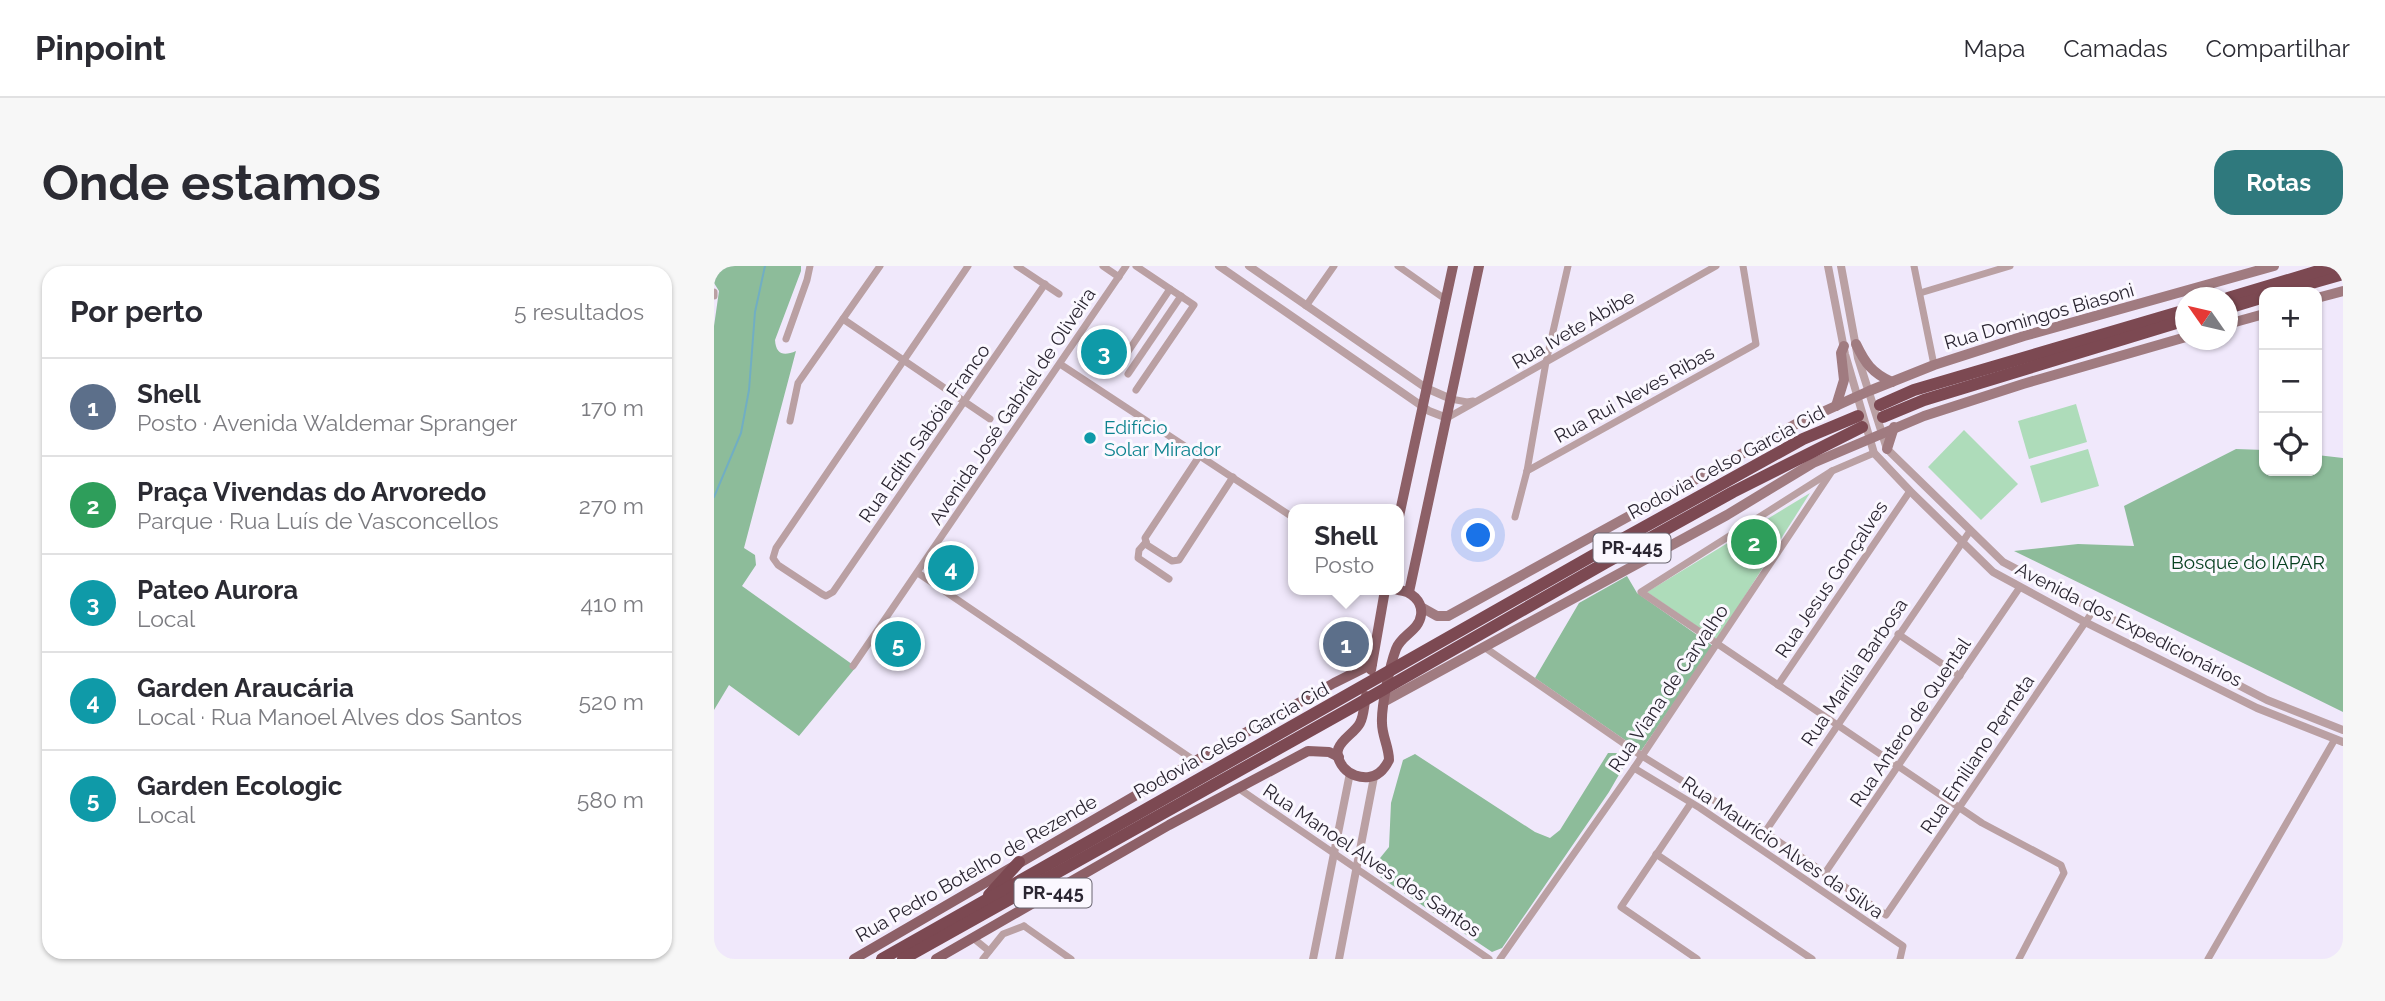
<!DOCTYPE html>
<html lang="pt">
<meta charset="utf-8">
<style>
body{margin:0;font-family:Raleway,sans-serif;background:#f7f7f7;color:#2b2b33}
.controls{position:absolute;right:21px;top:21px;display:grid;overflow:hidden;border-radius:14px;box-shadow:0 2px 5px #0004}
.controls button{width:63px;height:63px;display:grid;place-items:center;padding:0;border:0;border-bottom:2px solid #e1e1e2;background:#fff;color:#2b2b33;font:35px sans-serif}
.compass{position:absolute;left:1461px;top:21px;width:63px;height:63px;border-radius:50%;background:#fff;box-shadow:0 2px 5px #0004;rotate:304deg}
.you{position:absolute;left:765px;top:270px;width:24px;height:24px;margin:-18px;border:5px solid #fff;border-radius:50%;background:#1a73e8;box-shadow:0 0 0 10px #1a73e833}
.badge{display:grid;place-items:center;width:46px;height:46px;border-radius:50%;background:#2f797d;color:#fff;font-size:23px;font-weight:700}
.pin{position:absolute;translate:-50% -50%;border:4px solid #fff;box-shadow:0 2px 7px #0006}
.popup{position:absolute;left:574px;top:238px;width:116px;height:91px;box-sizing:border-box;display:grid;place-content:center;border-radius:14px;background:#fff;filter:drop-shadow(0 2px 5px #0005);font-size:23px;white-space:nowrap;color:#7c7c81}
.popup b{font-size:26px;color:#2b2b33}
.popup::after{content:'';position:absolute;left:50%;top:100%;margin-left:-14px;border:14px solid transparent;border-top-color:#fff}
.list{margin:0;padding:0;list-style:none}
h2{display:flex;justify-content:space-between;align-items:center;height:91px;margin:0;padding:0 28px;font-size:30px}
h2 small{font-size:23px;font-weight:400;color:#7c7c81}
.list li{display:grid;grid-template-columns:46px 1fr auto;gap:21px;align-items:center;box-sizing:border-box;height:98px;padding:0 28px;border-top:2px solid #e1e1e2}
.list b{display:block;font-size:26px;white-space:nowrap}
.list p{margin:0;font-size:23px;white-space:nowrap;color:#7c7c81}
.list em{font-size:23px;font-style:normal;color:#7c7c81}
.icon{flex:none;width:38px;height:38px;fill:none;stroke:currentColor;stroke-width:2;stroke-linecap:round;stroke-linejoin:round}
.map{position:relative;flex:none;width:1629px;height:693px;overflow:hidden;border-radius:21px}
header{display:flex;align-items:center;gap:42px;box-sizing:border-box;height:98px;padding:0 35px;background:#fff;border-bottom:2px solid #e1e1e2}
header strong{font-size:33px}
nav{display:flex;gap:38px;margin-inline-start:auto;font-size:24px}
.intro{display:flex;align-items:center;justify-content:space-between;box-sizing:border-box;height:168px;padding:0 42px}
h1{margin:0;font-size:49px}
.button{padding:18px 32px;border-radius:21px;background:#2f797d;color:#fff;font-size:24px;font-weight:700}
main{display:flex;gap:42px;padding:0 42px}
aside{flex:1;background:#fff;border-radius:21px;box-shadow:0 2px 5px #0004}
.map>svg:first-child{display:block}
</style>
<header>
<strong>Pinpoint</strong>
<nav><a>Mapa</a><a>Camadas</a><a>Compartilhar</a></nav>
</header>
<div class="intro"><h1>Onde estamos</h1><a class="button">Rotas</a></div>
<main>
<aside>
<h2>Por perto<small>5 resultados</small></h2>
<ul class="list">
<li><span class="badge" style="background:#5c6f8a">1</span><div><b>Shell</b><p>Posto · Avenida Waldemar Spranger</p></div><em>170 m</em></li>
<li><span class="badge" style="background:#2e9e5b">2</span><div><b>Praça Vivendas do Arvoredo</b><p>Parque · Rua Luís de Vasconcellos</p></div><em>270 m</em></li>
<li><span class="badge" style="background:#0f9aa8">3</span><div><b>Pateo Aurora</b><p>Local</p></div><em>410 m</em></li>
<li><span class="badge" style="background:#0f9aa8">4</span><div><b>Garden Araucária</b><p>Local · Rua Manoel Alves dos Santos</p></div><em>520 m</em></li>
<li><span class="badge" style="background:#0f9aa8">5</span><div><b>Garden Ecologic</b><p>Local</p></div><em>580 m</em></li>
</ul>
</aside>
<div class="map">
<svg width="1629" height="693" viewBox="0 0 1629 693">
<rect width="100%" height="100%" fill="#f0e8fb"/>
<!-- green -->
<g fill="#aedcba">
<path d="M1362,138L1373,176L1315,193L1304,155Z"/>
<path d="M1250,164L1304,218L1267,254L1214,201Z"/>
<path d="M1374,183L1385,220L1327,237L1316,200Z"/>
<path d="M1096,227L1003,374L933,326Z"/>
</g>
<!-- forest -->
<g fill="#8dbc9a">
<path d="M0,0H87V5L61,74C62,89 70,90 82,85L30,282L41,289L42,299L28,320L142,401L85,470L15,419L0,444V60L5,25L0,17Z"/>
<path d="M1522,183L1550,184V205H1603V189L1629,192V446L1300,285L1364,278L1420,280L1410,240Z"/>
<path d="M913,310L923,327L999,380L927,485L821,412L865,337Z"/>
<path d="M894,487H908L914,493L895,526L788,682L778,686L666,611L662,597L675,581L677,537L689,494L701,488L821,566L836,572L846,564Z"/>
</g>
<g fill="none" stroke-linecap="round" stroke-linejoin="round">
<!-- stream -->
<path stroke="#71aec3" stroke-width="2" d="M0,231L27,167L35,124L41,46L51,0"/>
<!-- minor -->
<g stroke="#baa0a3" stroke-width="7">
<path d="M254,0L62,282L59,292L64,299L108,328L112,330L119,326L331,18"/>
<path d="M303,0L345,28"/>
<path d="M389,0L405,11"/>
<path d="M684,0L731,33"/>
<path d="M1200,0L1220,99"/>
<path d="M0,26V30"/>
<path d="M1206,27L1296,0"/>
<path d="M592,40L620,0"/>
<path d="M129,53L276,153"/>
<path d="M72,73L93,14L96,0"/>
<path d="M346,98L580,252"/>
<path d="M405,99L456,23"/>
<path d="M414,108L467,30"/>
<path d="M422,124L480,39L422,0"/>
<path d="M737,133L753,136L759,135"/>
<path d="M733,152L1002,0"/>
<path d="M76,155L84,117L166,0"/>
<path d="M486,189L431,272L433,279L458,295L465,294L519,211"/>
<path d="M813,205L1042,78L1029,0"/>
<path d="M1118,205L927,326L1268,557L1347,599L1350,607L1305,693"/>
<path d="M801,251L813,205L832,96L854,0"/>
<path d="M432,276L425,284L424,292L455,313"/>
<path d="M204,307L481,495"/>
<path d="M1184,368L1246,410"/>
<path d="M770,381L928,490L1051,566L1172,649L1379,345"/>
<path d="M139,400L412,0"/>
<path d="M1064,419L1196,225"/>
<path d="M920,502L986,542L1189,680L1186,693"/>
<path d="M524,522L775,693"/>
<path d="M977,537L907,641L983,693"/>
<path d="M1051,566L1256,265"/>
<path d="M942,588L1098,693"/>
<path d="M1111,607L1306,321"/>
<path d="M310,660L357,693"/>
<path d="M259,672L275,685"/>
<path d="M269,693L289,668L310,660"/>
<path d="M786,693L920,502L1118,205L1160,187"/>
<path d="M1494,693L1621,473"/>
</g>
<!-- tertiary -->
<g stroke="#baa0a3" stroke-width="8">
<path d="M505,0L715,145L733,152"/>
<path d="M535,0L712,122L737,133"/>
<path d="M1114,0L1131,88L1160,187L1196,225L1279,306L1371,356L1543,442L1629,476"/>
<path d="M1127,0L1144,92L1173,183L1289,296L1553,434L1629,464"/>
<path d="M599,693L636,507"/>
<path d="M625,693L660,511"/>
</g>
<!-- secondary -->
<g stroke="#a07b80" stroke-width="10">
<path d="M1603,32L1629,25"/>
<path d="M1514,58L1550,48"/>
<path d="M1142,78C1151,97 1158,107 1178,116"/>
<path d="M1122,140L1130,114L1127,87L1130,80"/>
<path d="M1173,183L1180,161"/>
<path d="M707,341L723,350H734L1082,158L1155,125L1220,99L1310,70L1560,0"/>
<path d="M671,435L1013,249L1099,197L1210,150L1309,118L1472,71"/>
</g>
<!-- primary -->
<g stroke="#8d6067" stroke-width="10">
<path d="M684,255L739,0"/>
<path d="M695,326L765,0"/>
<path d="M657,404L671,324"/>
<path d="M652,430C650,438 650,450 646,457C639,471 611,479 630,502C636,509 646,512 655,511C665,510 671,502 675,494C675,481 668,470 668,457C667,441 676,399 682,383C687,369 705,365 707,349C709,335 697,325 684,324"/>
<path d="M140,693L481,495L620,417L658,398"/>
<path d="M222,693L455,559L594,485L615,486L625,491"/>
</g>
<!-- motorway -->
<g stroke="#7c4952" stroke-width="12">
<path d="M1566,26L1629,8"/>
<path d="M1514,32L1621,0"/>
<path d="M1514,42L1550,31"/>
<path d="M1166,139L1200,124L1472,44"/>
<path d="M1169,151L1210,134L1472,54"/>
<path d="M275,629L305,596"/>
<path d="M168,693L885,286L1089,173L1144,150"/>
<path d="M189,693L637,442L891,297L1019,226L1148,161"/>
</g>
</g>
<!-- markers -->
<circle fill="#0f9aa8" stroke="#fbf8ff" stroke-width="2.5" cx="376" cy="172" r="7"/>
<g text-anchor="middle" stroke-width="6" stroke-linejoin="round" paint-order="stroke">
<!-- shield labels -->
<g fill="#fbf8ff" stroke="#696570" stroke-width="2">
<rect x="879.5" y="267.5" width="77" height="29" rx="5"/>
<rect x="300.5" y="612.5" width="77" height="29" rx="5"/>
</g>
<g font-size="18" font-weight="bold" fill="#2b2632">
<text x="918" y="288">PR-445</text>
<text x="339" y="633">PR-445</text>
</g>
<!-- street labels -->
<g font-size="19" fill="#2b2632" stroke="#fbf8ff">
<text transform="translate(1325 50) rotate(-16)" y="7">Rua Domingos Biasoni</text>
<text transform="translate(859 63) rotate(-30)" y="7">Rua Ivete Abibe</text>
<text transform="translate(920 128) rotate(-29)" y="7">Rua Rui Neves Ribas</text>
<text transform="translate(298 140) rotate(-56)" y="7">Avenida José Gabriel de Oliveira</text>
<text transform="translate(210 167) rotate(-55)" y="7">Rua Edith Sabóia Franco</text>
<text transform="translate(1012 196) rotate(-28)" y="7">Rodovia Celso Garcia Cid</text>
<text transform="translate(1117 313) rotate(-56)" y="7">Rua Jesus Gonçalves</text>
<text transform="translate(1415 358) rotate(27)" y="7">Avenida dos Expedicionários</text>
<text transform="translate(1140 406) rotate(-56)" y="7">Rua Marília Barbosa</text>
<text transform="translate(954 422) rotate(-56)" y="7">Rua Viana de Carvalho</text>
<text transform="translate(1196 456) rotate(-56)" y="7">Rua Antero de Quental</text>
<text transform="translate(517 474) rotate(-29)" y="7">Rodovia Celso Garcia Cid</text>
<text transform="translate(1263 488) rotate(-56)" y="7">Rua Emiliano Perneta</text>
<text transform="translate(1069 581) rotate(34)" y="7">Rua Maurício Alves da Silva</text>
<text transform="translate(658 594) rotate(34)" y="7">Rua Manoel Alves dos Santos</text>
<text transform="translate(262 602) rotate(-30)" y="7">Rua Pedro Botelho de Rezende</text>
</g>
<!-- culture labels -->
<g font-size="19" fill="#0d838f" stroke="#fbf8ff" text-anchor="start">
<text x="390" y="168">Edifício<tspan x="390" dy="22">Solar Mirador</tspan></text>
</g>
<!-- park labels -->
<g font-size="19" fill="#074020" stroke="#fbf8ff">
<text x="1534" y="303">Bosque do IAPAR</text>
</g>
</g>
</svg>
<div class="controls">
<button>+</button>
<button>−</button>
<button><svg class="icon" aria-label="locate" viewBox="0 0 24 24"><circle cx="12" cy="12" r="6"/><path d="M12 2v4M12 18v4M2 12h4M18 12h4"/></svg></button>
</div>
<svg class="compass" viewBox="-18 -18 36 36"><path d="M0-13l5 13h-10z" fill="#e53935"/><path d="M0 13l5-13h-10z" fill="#7c7c81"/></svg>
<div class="you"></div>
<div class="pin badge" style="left:632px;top:378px;background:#5c6f8a">1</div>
<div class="popup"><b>Shell</b>Posto</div>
<div class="pin badge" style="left:1040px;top:276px;background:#2e9e5b">2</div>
<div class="pin badge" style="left:390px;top:86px;background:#0f9aa8">3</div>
<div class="pin badge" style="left:237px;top:302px;background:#0f9aa8">4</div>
<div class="pin badge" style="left:184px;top:378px;background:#0f9aa8">5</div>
</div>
</main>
